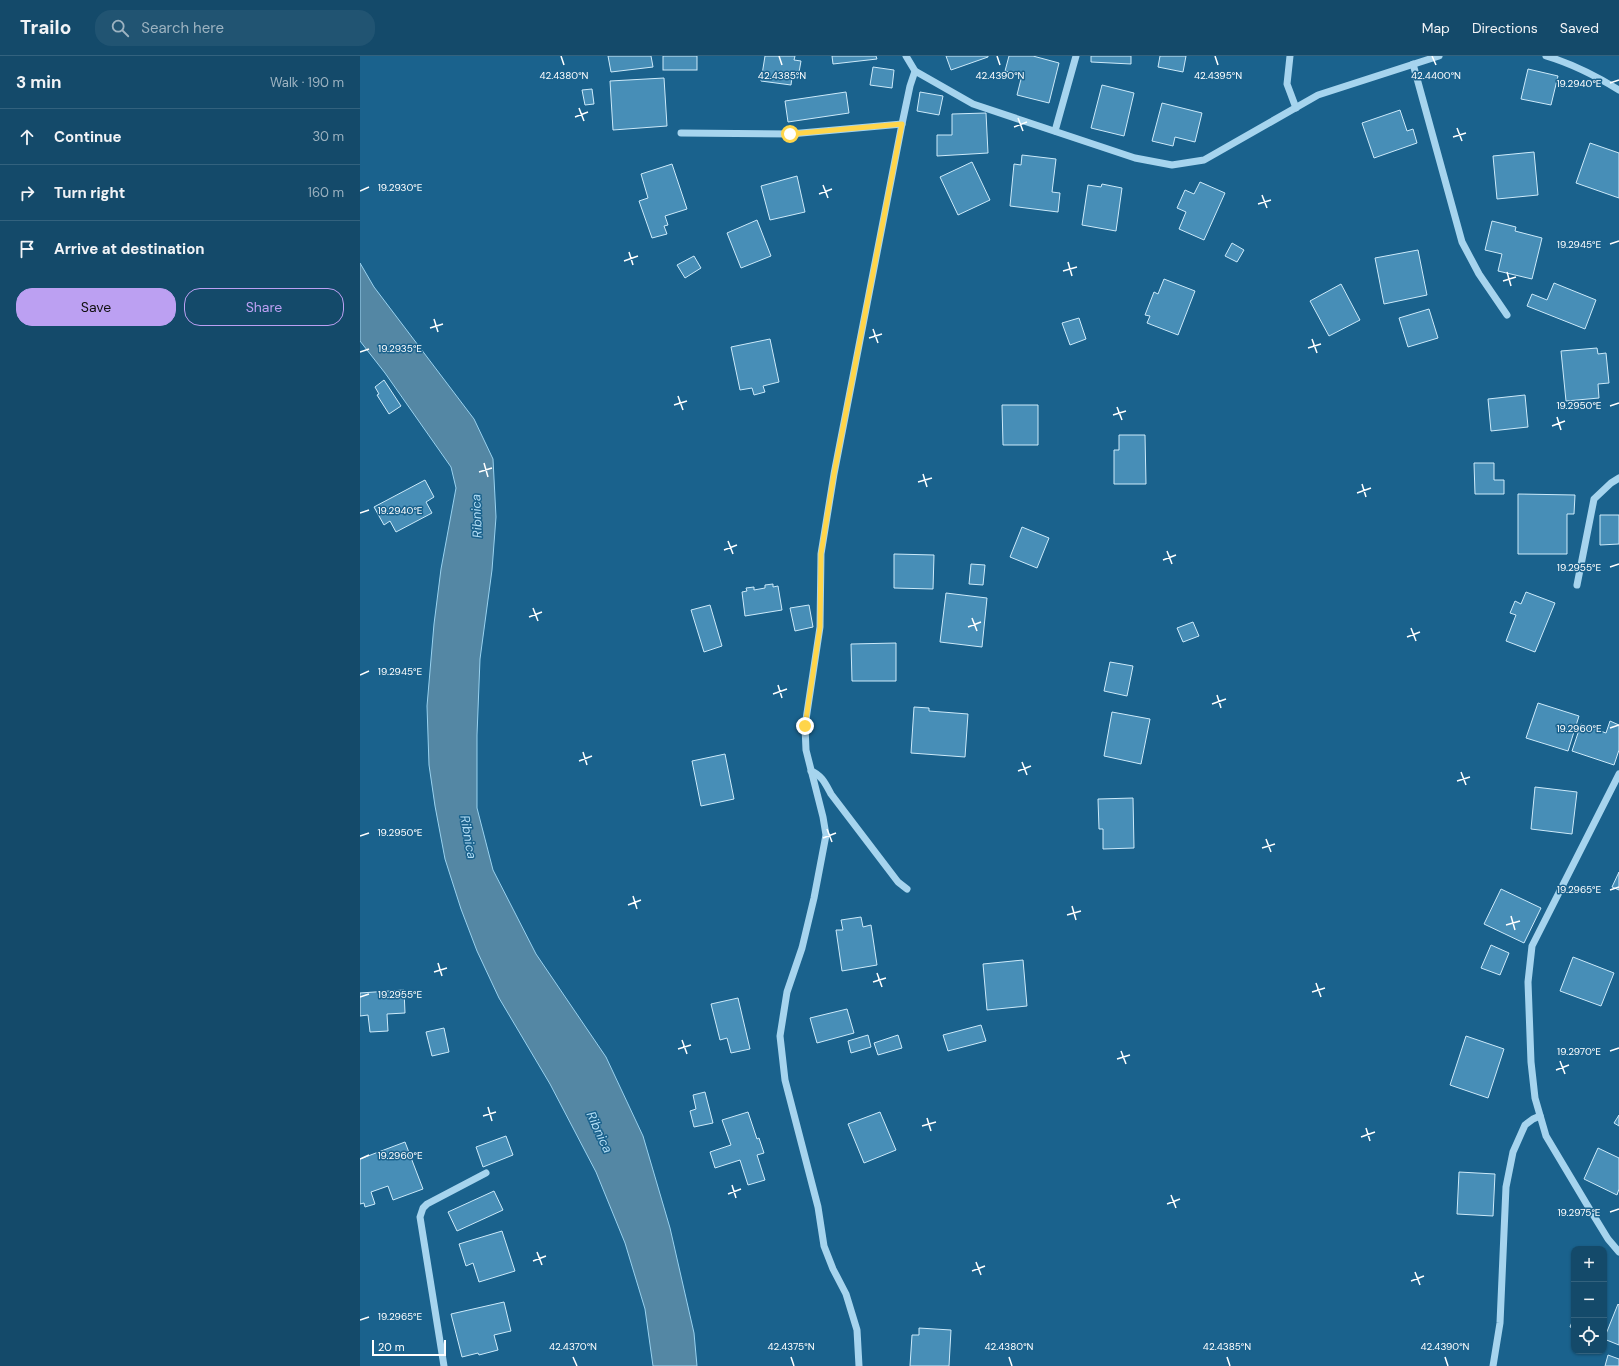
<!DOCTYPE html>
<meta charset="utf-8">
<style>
body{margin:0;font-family:"DM Sans",sans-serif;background:#215472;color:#f1f3f6}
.controls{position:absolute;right:12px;bottom:12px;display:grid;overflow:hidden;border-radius:8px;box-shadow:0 1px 3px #0004}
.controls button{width:36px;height:36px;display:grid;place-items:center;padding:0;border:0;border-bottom:1px solid #33627e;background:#144a6a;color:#f1f3f6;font:20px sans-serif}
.scale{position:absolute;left:12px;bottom:10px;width:74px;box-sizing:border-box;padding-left:4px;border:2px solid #fff;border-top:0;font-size:11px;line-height:14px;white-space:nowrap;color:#fff;-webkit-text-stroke:3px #1a628d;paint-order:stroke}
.stop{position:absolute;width:12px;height:12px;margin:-9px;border:3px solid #ffd54a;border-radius:50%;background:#fff}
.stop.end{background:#ffd54a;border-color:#fff;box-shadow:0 1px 4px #0008}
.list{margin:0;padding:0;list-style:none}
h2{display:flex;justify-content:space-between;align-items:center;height:52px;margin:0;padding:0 16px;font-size:17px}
h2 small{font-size:13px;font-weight:400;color:#9db3c1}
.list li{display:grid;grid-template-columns:26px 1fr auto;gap:12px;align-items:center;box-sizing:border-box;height:56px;padding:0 16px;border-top:1px solid #33627e}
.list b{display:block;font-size:15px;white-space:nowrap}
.list em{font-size:13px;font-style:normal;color:#9db3c1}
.actions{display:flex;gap:8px;padding:12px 16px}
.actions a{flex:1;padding:9px 0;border:1px solid #bca0f2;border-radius:16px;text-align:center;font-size:14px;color:#bca0f2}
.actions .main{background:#bca0f2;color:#111}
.icon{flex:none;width:22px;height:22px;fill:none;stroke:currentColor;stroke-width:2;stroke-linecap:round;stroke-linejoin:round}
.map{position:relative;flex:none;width:1259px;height:1310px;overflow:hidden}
header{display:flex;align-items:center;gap:24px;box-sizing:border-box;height:56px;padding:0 20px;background:#144a6a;border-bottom:1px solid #33627e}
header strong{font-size:19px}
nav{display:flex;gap:22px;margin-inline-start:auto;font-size:14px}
.search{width:280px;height:36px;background:#215472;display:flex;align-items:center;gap:10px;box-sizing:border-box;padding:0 14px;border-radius:16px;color:#9db3c1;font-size:15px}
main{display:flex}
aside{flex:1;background:#144a6a}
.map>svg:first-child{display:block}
</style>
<header>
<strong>Trailo</strong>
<div class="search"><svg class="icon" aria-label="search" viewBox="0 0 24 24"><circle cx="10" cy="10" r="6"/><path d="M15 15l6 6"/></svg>Search here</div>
<nav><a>Map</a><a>Directions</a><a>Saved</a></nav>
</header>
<main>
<aside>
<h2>3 min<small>Walk · 190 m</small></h2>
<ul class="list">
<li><svg class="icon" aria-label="ahead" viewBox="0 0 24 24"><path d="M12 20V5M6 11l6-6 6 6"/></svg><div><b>Continue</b></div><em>30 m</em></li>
<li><svg class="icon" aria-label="right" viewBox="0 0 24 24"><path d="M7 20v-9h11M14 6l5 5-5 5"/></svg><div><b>Turn right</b></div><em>160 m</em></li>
<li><svg class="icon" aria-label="arrive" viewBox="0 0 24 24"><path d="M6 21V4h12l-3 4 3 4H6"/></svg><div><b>Arrive at destination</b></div></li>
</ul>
<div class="actions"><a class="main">Save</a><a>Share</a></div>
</aside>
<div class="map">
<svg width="1259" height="1310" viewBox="0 0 1259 1310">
<rect width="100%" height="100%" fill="#1a628d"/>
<!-- water -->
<path fill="#5487a4" stroke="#99d2f0" d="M0,207L14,231L114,363L133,403L136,461L132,514L120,603L117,679V752L133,814L176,898L246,1001L283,1080L310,1172L334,1277L337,1310H293L285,1253L265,1187L236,1116L190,1028L139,942L117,895L101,853L85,803L75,750L69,709L67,650L74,568L81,513L96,432L91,411L25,317L0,285Z"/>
<!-- building -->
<g fill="#478eb7" stroke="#cceafa">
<path d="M248,0H291L293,11L251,16Z"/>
<rect x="303" y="0" width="34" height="14"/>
<path d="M405,0H435L434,4L441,5L438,22L432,21L431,29L401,25Z"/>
<path d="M472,0H516L517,3L473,8Z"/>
<path d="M586,0H628V1L591,14Z"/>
<path d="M649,0H673L699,7L689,47L657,39L662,19L645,15Z"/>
<path d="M731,0H771V8L731,6Z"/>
<path d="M800,0H826L823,16L798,11Z"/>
<path d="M513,11L534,14L532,32L510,29Z"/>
<path d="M1168,13L1198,20L1191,49L1161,43Z"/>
<path d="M304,22L307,70L253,74L250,25Z"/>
<path d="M742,29L774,37L764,80L731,72Z"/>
<path d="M232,33L234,48L225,49L222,34Z"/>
<path d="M486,36L489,57L428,66L425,45Z"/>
<path d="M560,36L583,40L579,59L557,55Z"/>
<path d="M802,47L842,57L835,86L815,81L813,90L792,85Z"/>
<path d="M1040,54L1047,75L1053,73L1057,87L1014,102L1002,67Z"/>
<path d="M626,57L628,97L577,100V79H592V58Z"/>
<path d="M1230,87L1259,97V142L1216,127Z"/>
<path d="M1174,96L1178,139L1137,143L1133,100Z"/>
<path d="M662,99L696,103L692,136L700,137L698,156L650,150L654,108L661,109Z"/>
<path d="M612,106L630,144L598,159L580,121Z"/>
<path d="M312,108L327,153L305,160L308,169L304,170L307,178L292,182L279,145L288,142L281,118Z"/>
<path d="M437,120L445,156L410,164L401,130Z"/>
<path d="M840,126L865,137L844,184L819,173L826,156L817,152L825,134L834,138Z"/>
<path d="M742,128L762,132L756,175L722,169L728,129L741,131Z"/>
<path d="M397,164L411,200L381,212L367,177Z"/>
<path d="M1132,165L1156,171L1155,175L1182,182L1172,223L1138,215L1142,198L1125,194Z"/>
<path d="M872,187L884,194L877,206L865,200Z"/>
<path d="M1058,194L1067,239L1024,248L1015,202Z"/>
<path d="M334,200L341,212L325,222L317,209Z"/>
<path d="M804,223L835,235L818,279L787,267L790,260L785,259L794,236L798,238Z"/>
<path d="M1194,227L1236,244L1225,273L1167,250L1172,238L1187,244Z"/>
<path d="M981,228L1000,264L969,280L950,245Z"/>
<path d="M1069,253L1078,282L1048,291L1039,262Z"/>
<path d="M719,262L726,283L710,289L702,267Z"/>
<path d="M410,283L419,326L403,330L405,336L394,339L392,332L380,334L371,291Z"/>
<path d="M1237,292L1238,298L1246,297L1249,327L1238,328L1239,342L1206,345L1201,295Z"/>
<path d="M24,324L41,350L29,358L17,339L19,338L15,331Z"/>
<path d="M1165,339L1168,371L1131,375L1128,343Z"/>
<path d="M642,349H678V389H643Z"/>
<path d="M759,379H785L786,428H754V394H759Z"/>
<path d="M1114,407H1134V424H1144V438H1115Z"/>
<path d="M65,424L74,441L66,446L72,457L36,476L30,465L24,469L14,451Z"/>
<path d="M1158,438L1215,439L1214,458H1207V498H1158Z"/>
<path d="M1240,459H1259V488L1240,489Z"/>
<path d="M662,471L689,482L677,512L650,501Z"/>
<path d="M534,498L574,499L573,533L534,532Z"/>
<path d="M611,508L625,509L623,529L609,528Z"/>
<path d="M413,528V531L418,530L422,554L385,560L382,536L387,535L386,532L394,531V534L405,532V529Z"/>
<path d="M1166,536L1195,547L1175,596L1146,585L1156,559L1150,557L1155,545L1161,548Z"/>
<path d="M586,537L627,542L622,591L580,586Z"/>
<path d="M350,549L362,590L344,596L331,554Z"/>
<path d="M449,549L453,571L435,575L430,552Z"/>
<path d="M833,566L839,580L823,586L817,572Z"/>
<path d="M536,587V625H492L491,588Z"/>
<path d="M750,606L773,610L767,640L744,635Z"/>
<path d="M1178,647L1219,660L1208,695L1166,682Z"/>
<path d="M554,651L569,652V655L608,658L605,701L551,697Z"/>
<path d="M752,656L790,663L781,708L744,700Z"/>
<path d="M1250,665L1259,669V694L1254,709L1212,695L1221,668L1246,677Z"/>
<path d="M365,698L374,743L341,750L332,705Z"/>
<path d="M1175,731L1217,736L1212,778L1171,773Z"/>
<path d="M773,742L774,792L743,793V773H739L738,743Z"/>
<path d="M1259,816V834L1252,831Z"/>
<path d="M1141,833L1181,852L1164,887L1124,868Z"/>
<path d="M501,861L503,871L511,869L517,909L482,915L476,874H483L481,864Z"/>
<path d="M1131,889L1149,897L1140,919L1121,912Z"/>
<path d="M1213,901L1254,917L1241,950L1200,935Z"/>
<path d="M663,904L667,950L627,954L623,908Z"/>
<path d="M44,934L45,957L27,958L28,975L10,976L8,959L0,960V937Z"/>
<path d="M378,942L390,993L371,997L367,982L360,984L351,948Z"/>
<path d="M487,953L494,977L457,987L450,962Z"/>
<path d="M621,969L626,985L588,995L583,979Z"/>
<path d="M84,972L89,996L72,1000L66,976Z"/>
<path d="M508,979L511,991L491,997L488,985Z"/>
<path d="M538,979L542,992L518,999L514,987Z"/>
<path d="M1106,980L1144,993L1128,1042L1090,1029Z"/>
<path d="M345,1036L353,1067L334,1071L330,1055L336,1053L333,1039Z"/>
<path d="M388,1056L397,1083L399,1082L404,1097L397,1099L405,1124L388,1129L380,1104L355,1112L350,1096L371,1089L362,1064Z"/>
<path d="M520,1056L536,1094L504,1107L488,1068Z"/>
<path d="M1259,1059V1070L1254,1067Z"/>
<path d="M146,1080L153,1099L123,1111L116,1091Z"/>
<path d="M45,1086L63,1133L33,1144L28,1130L11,1136L15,1148L5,1151L4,1147L0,1148V1103Z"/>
<path d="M1238,1092L1259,1102V1133L1257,1139L1224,1123Z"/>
<path d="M1099,1116L1135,1118L1133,1160L1097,1158Z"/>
<path d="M134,1135L143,1154L97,1175L88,1156Z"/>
<path d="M142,1175L155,1215L119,1226L113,1207L106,1210L99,1188Z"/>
<path d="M144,1246L151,1275L134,1279L138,1294L119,1299L118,1297L102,1301L91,1258Z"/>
<path d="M1258,1248L1259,1249V1289L1244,1283Z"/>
<path d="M1214,1261V1272L1210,1271Z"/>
<path d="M559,1272L591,1274L589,1310H550L552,1279H559Z"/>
<path d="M1248,1299L1259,1303V1310H1245Z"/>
</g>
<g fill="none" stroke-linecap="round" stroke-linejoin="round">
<!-- minor -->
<g stroke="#a6d4ee" stroke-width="7">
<path d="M546,0L555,15L613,48L775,102L812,109L844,104L958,39L1079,0"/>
<path d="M930,0L927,28L936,52"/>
<path d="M1186,0C1213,8 1236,20 1259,34"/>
<path d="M1053,8L1102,186L1119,218L1147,259"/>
<path d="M695,75L716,0"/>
<path d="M321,77L430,78L542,68"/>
<path d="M1217,529L1234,443L1251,427L1259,422"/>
<path d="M451,715C462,719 466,729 471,738L538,826L547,833"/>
<path d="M1259,718L1172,890L1168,926L1171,1006L1175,1042L1186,1080L1229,1152L1248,1183L1259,1196"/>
<path d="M84,1310L60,1161L63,1152L67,1148L126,1117"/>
<path d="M499,1310L497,1274L486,1238L473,1213L464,1190L458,1151L425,1024L420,980L427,936L442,892L454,842L466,779L463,761L446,694L445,670L460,571L461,498L474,418L542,68L550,30L555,15"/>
<path d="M1133,1310L1140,1267L1146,1131L1153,1096L1165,1069L1173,1063L1180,1060"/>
</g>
</g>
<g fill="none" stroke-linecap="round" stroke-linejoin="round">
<!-- route -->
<path stroke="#ffd54a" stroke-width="5" d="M430,78L542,68L474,418L461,498L460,571L445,670"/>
</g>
<!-- ticks -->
<path fill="none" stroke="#fff" stroke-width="1.5" d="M201,0L204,9M419,0L422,9M637,0L640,9M855,0L858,9M1072,0L1076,9M1250,27L1259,24M219,52L224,65M215,61L228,56M658,62L663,75M654,71L667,66M1097,72L1102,85M1093,81L1106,77M463,129L468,142M0,135L9,131M459,138L472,133M902,139L907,152M898,148L911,144M1250,188L1259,185M269,196L273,209M264,205L278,200M708,206L712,220M703,215L717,211M1147,216L1151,230M1143,225L1156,221M74,263L78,276M70,272L83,268M513,273L518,287M509,282L522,278M952,283L957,297M948,292L961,288M0,296L9,293M318,340L323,354M314,349L327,345M1250,350L1259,347M757,351L762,364M753,359L766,355M1197,361L1201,374M1192,370L1205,365M124,407L128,421M119,416L132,412M563,418L567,431M558,426L572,422M1002,428L1006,441M997,437L1011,432M0,457L9,454M368,485L373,498M364,494L377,489M807,495L812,508M803,504L816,499M1250,511L1259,508M173,552L178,565M169,561L182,556M612,562L617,575M608,571L621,566M1051,572L1056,585M1047,581L1060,576M0,619L9,615M418,629L422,642M413,638L427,633M857,639L861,652M852,648L866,643M1250,672L1259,669M223,696L227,709M219,705L232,700M662,706L667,719M658,715L671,710M1101,716L1106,729M1097,725L1110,721M467,773L472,786M0,780L9,777M463,782L476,777M906,783L911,796M902,792L915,788M1250,834L1259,831M273,840L277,853M268,849L281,844M712,850L716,864M707,859L721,855M1151,860L1155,874M1146,869L1160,865M78,907L82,920M74,916L87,912M517,917L522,931M513,926L526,922M956,927L961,941M952,936L965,932M0,941L9,938M322,984L327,998M318,993L331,989M761,995L766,1008M1250,995L1259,992M757,1003L770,999M1200,1005L1205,1018M1196,1014L1209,1009M128,1051L132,1065M123,1060L136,1056M567,1062L571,1075M562,1070L576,1066M1006,1072L1010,1085M1001,1081L1015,1076M0,1103L9,1099M372,1129L376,1142M368,1138L381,1133M811,1139L816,1152M807,1148L820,1143M1250,1156L1259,1153M177,1196L182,1209M173,1205L186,1200M616,1206L621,1219M612,1215L625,1210M1055,1216L1060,1229M1051,1225L1064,1220M0,1264L9,1261M213,1301L217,1310M431,1301L434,1310M649,1301L652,1310M867,1301L870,1310M1085,1301L1088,1310"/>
<g text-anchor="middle" stroke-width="3" stroke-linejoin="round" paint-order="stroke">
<!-- water labels -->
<g font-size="13" font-style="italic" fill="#b2ddf5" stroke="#1a628d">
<text transform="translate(116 460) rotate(-92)" y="5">Ribnica</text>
<text transform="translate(109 781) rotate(80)" y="5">Ribnica</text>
<text transform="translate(240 1076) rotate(65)" y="5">Ribnica</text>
</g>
</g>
<g font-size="10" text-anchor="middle" fill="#fff" stroke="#1a628d" stroke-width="3" stroke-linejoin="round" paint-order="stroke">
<text x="204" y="23">42.4380°N</text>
<text x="858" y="23">42.4395°N</text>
<text x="1076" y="23">42.4400°N</text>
<text x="422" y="23">42.4385°N</text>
<text x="640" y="23">42.4390°N</text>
<text x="1219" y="31">19.2940°E</text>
<text x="40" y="135">19.2930°E</text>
<text x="1219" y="192">19.2945°E</text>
<text x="40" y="296">19.2935°E</text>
<text x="1219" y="353">19.2950°E</text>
<text x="40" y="458">19.2940°E</text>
<text x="1219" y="515">19.2955°E</text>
<text x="40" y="619">19.2945°E</text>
<text x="1219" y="676">19.2960°E</text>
<text x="40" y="780">19.2950°E</text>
<text x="1219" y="837">19.2965°E</text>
<text x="40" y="942">19.2955°E</text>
<text x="1219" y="999">19.2970°E</text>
<text x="40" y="1103">19.2960°E</text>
<text x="1219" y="1160">19.2975°E</text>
<text x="40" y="1264">19.2965°E</text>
<text x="213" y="1294">42.4370°N</text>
<text x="431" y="1294">42.4375°N</text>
<text x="649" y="1294">42.4380°N</text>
<text x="867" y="1294">42.4385°N</text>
<text x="1085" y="1294">42.4390°N</text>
</g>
</svg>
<div class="controls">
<button>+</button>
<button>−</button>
<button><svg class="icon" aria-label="locate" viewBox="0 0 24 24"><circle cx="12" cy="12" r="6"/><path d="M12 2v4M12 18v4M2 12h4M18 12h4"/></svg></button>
</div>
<div class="scale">20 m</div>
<div class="stop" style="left:430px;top:78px"></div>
<div class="stop end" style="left:445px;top:670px"></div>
</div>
</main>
